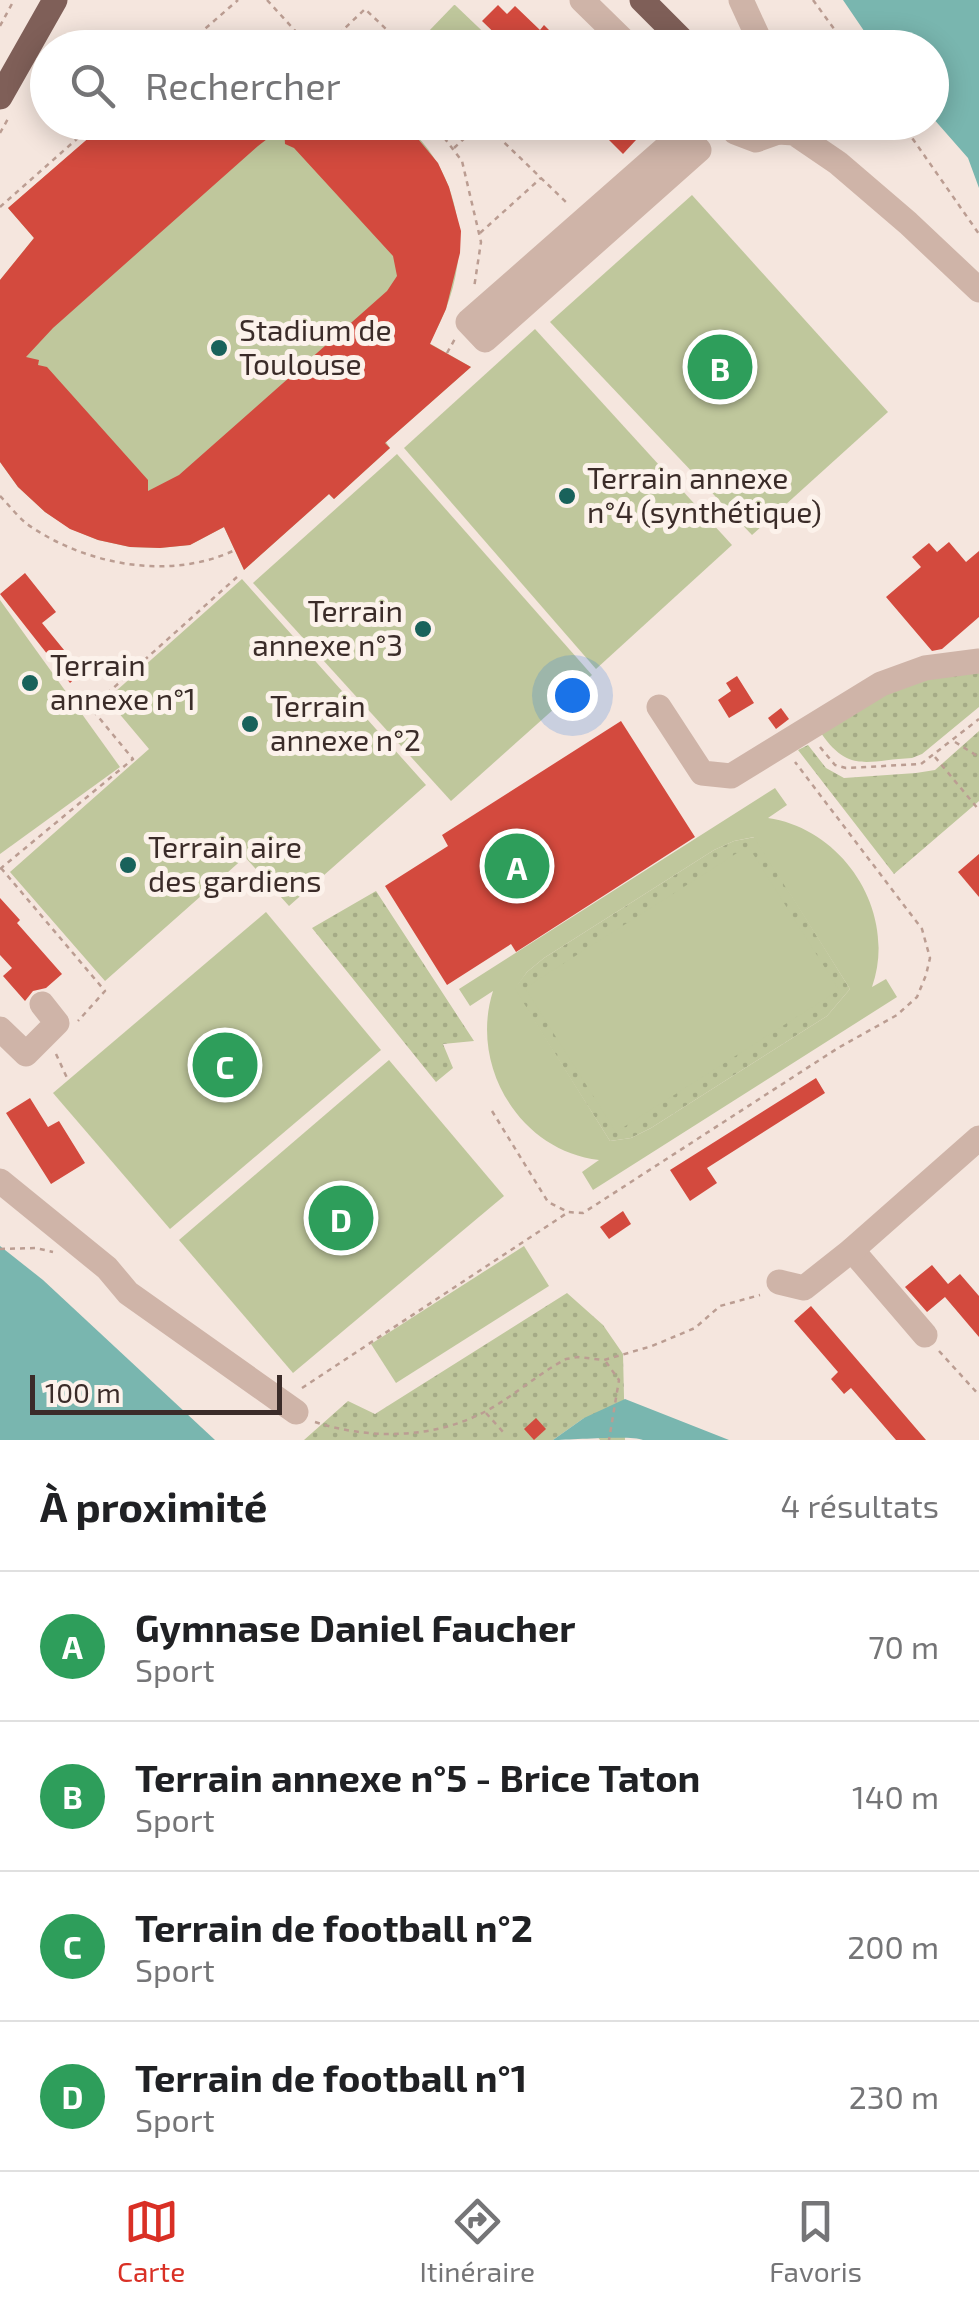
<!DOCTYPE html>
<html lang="fr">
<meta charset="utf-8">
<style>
body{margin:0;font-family:"Exo 2",sans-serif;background:#f6f6f6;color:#202124}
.scale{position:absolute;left:30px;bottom:25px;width:252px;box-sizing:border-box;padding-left:10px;border:5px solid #3b2c29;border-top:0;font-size:28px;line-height:35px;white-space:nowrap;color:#3b2c29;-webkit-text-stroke:8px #fcf2eb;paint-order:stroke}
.you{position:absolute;left:572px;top:695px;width:35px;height:35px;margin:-25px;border:8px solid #fff;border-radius:50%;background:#1a73e8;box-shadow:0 0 0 15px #1a73e833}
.badge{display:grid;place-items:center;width:65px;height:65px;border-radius:50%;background:#d93025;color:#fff;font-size:32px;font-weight:700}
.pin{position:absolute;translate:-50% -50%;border:5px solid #fff;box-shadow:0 2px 10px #0006}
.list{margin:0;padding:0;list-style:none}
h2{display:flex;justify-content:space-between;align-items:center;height:130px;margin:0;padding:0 40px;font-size:42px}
h2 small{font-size:32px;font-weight:400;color:#757577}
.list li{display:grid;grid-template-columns:65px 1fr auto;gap:30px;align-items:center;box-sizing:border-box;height:150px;padding:0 40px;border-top:2px solid #e0e0e0}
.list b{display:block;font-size:38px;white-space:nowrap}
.list p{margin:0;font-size:32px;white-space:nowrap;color:#757577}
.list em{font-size:32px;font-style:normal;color:#757577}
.icon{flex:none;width:55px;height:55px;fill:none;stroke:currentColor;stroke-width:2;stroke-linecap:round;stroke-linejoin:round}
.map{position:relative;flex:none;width:979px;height:1440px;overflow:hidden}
.search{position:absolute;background:#fff;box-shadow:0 5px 25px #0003;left:30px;right:30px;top:30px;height:110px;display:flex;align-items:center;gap:25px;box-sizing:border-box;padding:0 35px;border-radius:55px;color:#757577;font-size:38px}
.sheet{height:730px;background:#fff}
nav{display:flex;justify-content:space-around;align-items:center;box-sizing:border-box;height:140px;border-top:2px solid #e0e0e0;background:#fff;font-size:28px;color:#757577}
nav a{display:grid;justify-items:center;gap:5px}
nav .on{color:#d93025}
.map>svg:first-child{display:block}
</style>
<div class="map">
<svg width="979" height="1440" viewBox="0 0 979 1440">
<defs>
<pattern id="grass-dots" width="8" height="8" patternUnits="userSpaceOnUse" patternTransform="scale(2.5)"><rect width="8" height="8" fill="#bfc79c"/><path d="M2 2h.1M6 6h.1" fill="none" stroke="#a5ab86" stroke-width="1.8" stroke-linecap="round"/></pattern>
</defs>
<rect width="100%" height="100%" fill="#f5e6de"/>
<!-- grass -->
<g fill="url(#grass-dots)">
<path d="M979,671V707L922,754L912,758C868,760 849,774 821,733L911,679Z"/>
<path d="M979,731V801L894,874L798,750L808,745L826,768L844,778L916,773L935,770Z"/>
<path d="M755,837L850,989L827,1016L651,1128L631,1138L610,1141L514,989L527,972L544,958L714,850L734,841Z"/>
<path d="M376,891L474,1041L443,1044L453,1068L436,1082L312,928Z"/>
<path d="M567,1293L603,1325L623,1354L625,1440H600L584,1418L553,1440H304L348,1401L375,1414Z"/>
</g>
<!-- garden -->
<g fill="#bfc79c" fill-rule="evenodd">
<path d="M454,5H455L499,47H443L427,33Z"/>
<path d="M107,123H404C470,182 474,269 429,343L471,367L386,442L390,448L334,499L329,494L244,570L224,527L190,545L159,548L130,547L98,540L71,529L45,512L18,487L0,462V280L34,238L8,208Z"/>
<path d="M692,195L888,412L752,535L550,322Z"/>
<path d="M535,329L732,545L596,669L404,448Z"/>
<path d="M397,454L592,675L451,801L253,583Z"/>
<path d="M242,579L426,785L289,906L245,857L105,981L10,872L149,749L107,699Z"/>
<path d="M0,600L120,767L0,854Z"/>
<path d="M775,788L787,805L768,818C844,829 898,913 872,987L886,979L897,997L593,1190L582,1172L599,1160C520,1151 469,1066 493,991L470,1006L459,989ZM754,837L850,989L827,1016L651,1128L631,1138L610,1141L515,989L527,972L544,958L714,850L734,841Z"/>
<path d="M748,846L839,990L616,1132L525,988Z"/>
<path d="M266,912L381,1050L170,1229L53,1093Z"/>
<path d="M389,1060L504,1196L293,1373L179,1240Z"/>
<path d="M524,1246L549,1286L396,1383L371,1344Z"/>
</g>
<!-- water -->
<g fill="#79b6af">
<path d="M843,0H979V188L968,158L932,117V48L875,47Z"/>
<path d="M0,1246L43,1280L215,1440H0Z"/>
<path d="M625,1399L729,1440H643C632,1435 572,1440 553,1440L584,1418Z"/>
</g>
<!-- building -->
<g fill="#d34a3e" fill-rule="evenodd">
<path d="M498,5L507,14L515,6L540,30L544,25L567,48H510L482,21Z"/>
<path d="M107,122H404L438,163L449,187L461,231L460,253L446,309L430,344L471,367L385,443L390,448L334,499L329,494L244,570L224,527L190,545L160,548L130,547L98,540L70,529L45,512L18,487L0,462V280L34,238L8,208ZM284,126L285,144L294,148L393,256L397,276L387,291L179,475L148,491V480L47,367L38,365L39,360L26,357L53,328L258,146Z"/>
<path d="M591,122H618L636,140L623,154Z"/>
<path d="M949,542L966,562L979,551V617L942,649L932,651L886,597L921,567L912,557L929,543L937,552Z"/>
<path d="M25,573L56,612L42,623L82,672L70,683L0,594Z"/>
<path d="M737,676L754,703L729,718L718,700L731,691L726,683Z"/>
<path d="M781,708L789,719L776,729L768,718Z"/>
<path d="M621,721L695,837L516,952L511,944L447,985L385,886L448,846L442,835Z"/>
<path d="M979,854V897L958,872Z"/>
<path d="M0,898L20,920L17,923L62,974L46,988L33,991L25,1001L3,976L12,968L0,955Z"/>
<path d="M816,1078L825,1093L707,1168L717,1183L690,1201L670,1170Z"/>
<path d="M30,1098L48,1127L59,1121L85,1163L51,1184L6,1113Z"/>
<path d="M623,1211L631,1224L609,1239L600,1227Z"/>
<path d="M932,1265L948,1284L960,1274L979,1296V1337L945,1297L927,1312L905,1287Z"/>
<path d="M811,1306L926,1440H896L851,1388L844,1394L831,1379L838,1372L794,1321Z"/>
<path d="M536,1418L546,1429L534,1440L524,1429Z"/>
</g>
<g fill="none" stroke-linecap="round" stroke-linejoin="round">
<!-- path -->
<g stroke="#bb9d92" stroke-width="2.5" stroke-dasharray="5 5" stroke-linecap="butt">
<path d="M267,0L311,48"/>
<path d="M813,0L848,48"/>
<path d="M0,26L14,0"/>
<path d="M183,48L238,0"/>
<path d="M324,48L365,9L406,48"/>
<path d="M432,122L462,161L481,242L474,288"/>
<path d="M483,122L569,205"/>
<path d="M901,122L979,234"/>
<path d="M0,133L9,117"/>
<path d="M454,148L481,123"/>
<path d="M0,207L96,122"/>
<path d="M480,233L541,178"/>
<path d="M447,353L456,337"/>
<path d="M0,496C9,505 17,516 27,524C85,565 170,581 235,550"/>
<path d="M955,742L979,757"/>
<path d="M820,747L835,765L846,768L921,764L979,719"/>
<path d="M935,757L979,810"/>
<path d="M1,868L105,991L78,1021"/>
<path d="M0,869L133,759L91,708L237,577"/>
<path d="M56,1054L68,1080"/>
<path d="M492,1111L548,1202L568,1212L583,1213L838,1048L897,1015L917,997L926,975L930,958L922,929L795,762"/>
<path d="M0,1249L36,1248L53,1252"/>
<path d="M939,1351L979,1395"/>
<path d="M606,1362L619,1380L609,1440"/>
<path d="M302,1388L567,1213"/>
<path d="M486,1413L504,1433"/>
<path d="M315,1422C370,1440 436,1439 488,1410C515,1395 538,1374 566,1359L578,1357L604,1360L652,1346L695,1328L720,1306L760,1295"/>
</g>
<!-- minor -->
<g stroke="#cfb4a8" stroke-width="25">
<path d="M582,0L631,48"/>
<path d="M741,0L763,48"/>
<path d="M728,122L735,132L756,140L778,132L785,122"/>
<path d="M778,132L794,133L838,163L908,223L979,290"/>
<path d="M683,133L699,150L485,340L468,322L683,133L689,122"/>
<path d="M659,707L702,773L731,776L881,684L925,668L979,661"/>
<path d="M0,1029L26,1054L57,1023L42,1004"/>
<path d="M0,1181L107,1268L128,1293L296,1412"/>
<path d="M852,1250L925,1335"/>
<path d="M779,1282L804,1288L852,1250L979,1138"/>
</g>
<!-- major -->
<g stroke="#7f5f58" stroke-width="25">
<path d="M642,0L690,48"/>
<path d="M0,97L55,0"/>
</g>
</g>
<!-- markers -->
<g fill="#19625b" stroke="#fcf2eb" stroke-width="4">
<circle cx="219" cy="348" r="10"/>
<circle cx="567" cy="496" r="10"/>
<circle cx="423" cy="629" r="10"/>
<circle cx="30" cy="683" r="10"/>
<circle cx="250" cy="724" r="10"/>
<circle cx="128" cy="865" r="10"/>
</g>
<g text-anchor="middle" stroke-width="10" stroke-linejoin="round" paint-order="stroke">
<!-- poi labels -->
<g font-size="30" fill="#3b2c29" stroke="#fcf2eb" text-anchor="start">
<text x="239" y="341">Stadium de<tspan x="239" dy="34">Toulouse</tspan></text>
<text x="587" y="489">Terrain annexe<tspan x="587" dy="34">n°4 (synthétique)</tspan></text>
<text x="403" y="622" text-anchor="end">Terrain<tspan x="403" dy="34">annexe n°3</tspan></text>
<text x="50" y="676">Terrain<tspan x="50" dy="34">annexe n°1</tspan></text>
<text x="270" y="717">Terrain<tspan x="270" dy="34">annexe n°2</tspan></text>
<text x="148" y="858">Terrain aire<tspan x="148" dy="34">des gardiens</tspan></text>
</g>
</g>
</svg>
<div class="scale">100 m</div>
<div class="you"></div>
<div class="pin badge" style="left:517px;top:866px;background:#2e9e5b">A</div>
<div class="pin badge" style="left:720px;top:367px;background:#2e9e5b">B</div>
<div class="pin badge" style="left:225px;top:1065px;background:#2e9e5b">C</div>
<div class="pin badge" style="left:341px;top:1218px;background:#2e9e5b">D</div>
<div class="search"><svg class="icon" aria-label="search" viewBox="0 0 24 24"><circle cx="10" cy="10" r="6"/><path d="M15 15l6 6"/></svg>Rechercher</div>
</div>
<section class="sheet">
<h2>À proximité<small>4 résultats</small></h2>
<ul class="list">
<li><span class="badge" style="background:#2e9e5b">A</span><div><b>Gymnase Daniel Faucher</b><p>Sport</p></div><em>70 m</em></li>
<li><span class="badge" style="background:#2e9e5b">B</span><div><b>Terrain annexe n°5 - Brice Taton</b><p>Sport</p></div><em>140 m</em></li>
<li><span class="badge" style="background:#2e9e5b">C</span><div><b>Terrain de football n°2</b><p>Sport</p></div><em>200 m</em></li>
<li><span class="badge" style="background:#2e9e5b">D</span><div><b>Terrain de football n°1</b><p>Sport</p></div><em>230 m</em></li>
</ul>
</section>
<nav>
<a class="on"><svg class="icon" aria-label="map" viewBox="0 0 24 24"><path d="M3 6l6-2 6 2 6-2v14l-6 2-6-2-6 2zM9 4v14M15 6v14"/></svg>Carte</a>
<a><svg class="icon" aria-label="directions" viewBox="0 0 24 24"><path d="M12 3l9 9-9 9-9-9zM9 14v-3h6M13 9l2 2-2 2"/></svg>Itinéraire</a>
<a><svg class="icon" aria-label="saved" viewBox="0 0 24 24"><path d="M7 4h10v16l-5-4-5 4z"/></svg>Favoris</a>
</nav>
